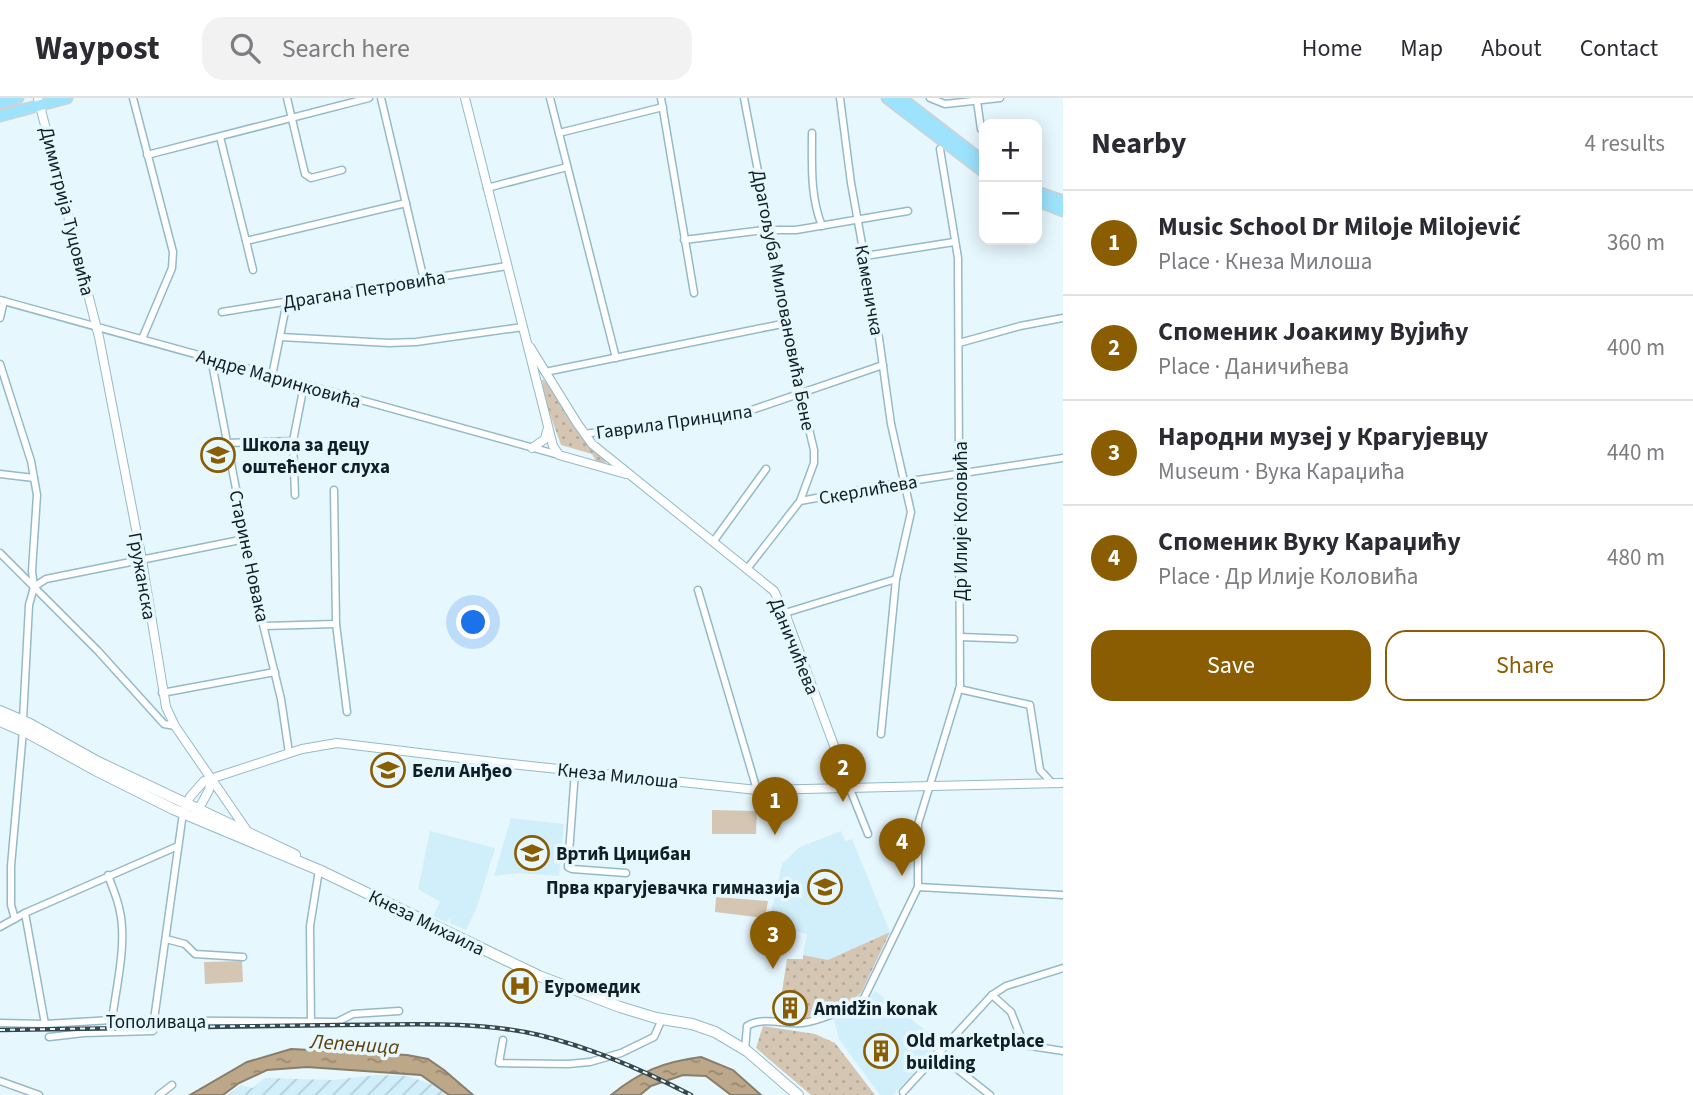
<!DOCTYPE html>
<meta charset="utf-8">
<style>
body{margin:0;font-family:"Source Sans 3",sans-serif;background:#f2f2f3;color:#2b2b33}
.controls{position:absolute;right:21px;top:21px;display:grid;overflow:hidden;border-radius:14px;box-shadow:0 4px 18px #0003}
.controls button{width:63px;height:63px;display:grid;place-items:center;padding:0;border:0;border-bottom:2px solid #e1e1e2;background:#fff;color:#2b2b33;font:35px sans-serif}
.you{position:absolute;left:474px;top:525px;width:24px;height:24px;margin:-18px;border:5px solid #fff;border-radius:50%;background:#1a73e8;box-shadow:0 0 0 10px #1a73e833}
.badge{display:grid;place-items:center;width:46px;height:46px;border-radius:50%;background:#8b5d02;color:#fff;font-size:23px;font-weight:700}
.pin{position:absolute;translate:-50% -58px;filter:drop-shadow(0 2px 4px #0008)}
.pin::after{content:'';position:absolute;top:37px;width:24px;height:21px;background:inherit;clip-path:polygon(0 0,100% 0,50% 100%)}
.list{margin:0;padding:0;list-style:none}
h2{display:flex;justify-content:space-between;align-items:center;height:91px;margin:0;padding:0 28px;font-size:30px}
h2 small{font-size:23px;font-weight:400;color:#7c7c81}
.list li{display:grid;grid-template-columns:46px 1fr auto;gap:21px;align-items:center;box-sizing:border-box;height:105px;padding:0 28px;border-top:2px solid #e1e1e2}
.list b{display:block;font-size:26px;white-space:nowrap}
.list p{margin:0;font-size:23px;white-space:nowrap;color:#7c7c81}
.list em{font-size:23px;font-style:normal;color:#7c7c81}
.actions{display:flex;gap:14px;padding:21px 28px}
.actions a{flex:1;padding:16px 0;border:2px solid #8b5d02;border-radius:21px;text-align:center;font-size:24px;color:#8b5d02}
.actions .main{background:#8b5d02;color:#fff}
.icon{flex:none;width:38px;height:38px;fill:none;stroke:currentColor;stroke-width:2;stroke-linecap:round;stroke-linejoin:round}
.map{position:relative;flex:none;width:1063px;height:997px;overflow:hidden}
header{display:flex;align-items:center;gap:42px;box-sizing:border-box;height:98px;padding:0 35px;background:#fff;border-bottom:2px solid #e1e1e2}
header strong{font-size:33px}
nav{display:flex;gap:38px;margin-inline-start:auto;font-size:24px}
.search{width:490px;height:63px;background:#f2f2f3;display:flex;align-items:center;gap:18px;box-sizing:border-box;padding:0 24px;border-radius:21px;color:#7c7c81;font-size:26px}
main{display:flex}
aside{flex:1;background:#fff}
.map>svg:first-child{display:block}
</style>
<header>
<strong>Waypost</strong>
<div class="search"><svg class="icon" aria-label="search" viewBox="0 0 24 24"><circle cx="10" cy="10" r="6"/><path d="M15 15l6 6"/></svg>Search here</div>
<nav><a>Home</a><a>Map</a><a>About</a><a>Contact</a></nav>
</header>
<main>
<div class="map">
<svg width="1063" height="997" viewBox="0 0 1063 997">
<defs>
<pattern id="industrial-furrows" width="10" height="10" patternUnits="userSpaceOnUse" patternTransform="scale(1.75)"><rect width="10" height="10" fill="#d1eefb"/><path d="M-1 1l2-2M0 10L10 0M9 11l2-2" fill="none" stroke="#b2ccd7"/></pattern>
<pattern id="grass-dots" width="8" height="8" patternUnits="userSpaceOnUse" patternTransform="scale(1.75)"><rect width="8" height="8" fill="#d4c6b3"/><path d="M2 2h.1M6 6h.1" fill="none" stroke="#b5aa9a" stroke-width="1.8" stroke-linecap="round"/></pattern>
<pattern id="water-ripples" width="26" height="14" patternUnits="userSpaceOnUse" patternTransform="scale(1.75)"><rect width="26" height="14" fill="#bda789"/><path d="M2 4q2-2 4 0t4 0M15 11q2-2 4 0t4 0" fill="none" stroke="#988770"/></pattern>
</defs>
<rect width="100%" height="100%" fill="#e7f7fe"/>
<!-- built -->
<g fill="#d1eefb">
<path d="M511,720L564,726L559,778L519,775L494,778Z"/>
<path d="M430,733L495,750L477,809L466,832L450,825L451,822L448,821L447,824L433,818L440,804L418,791Z"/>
<path d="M841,733L845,743L852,741L890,834L828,862L803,857L807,836L768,828L782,766L800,749Z"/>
<path d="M875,893L942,945L893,997H880L839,941L834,921L863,909Z"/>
</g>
<!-- industrial -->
<path fill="url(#industrial-furrows)" d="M377,977L407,978L437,988L446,997H228L241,987L253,990L265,980L333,982Z"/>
<!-- grass -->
<g fill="url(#grass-dots)">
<path d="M543,281C569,309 571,337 605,362L606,365L596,363L592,356L561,347L547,308L542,283Z"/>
<path d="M890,834L861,895L852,902L806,920H799L801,903L781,900L787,861H803V857L828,862Z"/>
<path d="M763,928L815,936L835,945L875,997H811L756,950Z"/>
</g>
<!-- garden -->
<g fill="#d4c6b3">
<path d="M712,712L757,713L756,736H712Z"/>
<path d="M716,799L768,803L765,820L715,814Z"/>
<path d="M242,863L243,884L205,886L204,864Z"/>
</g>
<!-- water -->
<g fill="url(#water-ripples)" stroke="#897e6b" stroke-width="2">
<path d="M291,951L407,957L428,961L444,972L473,997H449L421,977L307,969L267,972L239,985L223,997H190L247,964Z"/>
<path d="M701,959L733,972L761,997H731L706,978L683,977L651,988L640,997H611C641,973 663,964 701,959Z"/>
</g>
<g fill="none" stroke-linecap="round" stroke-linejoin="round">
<!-- minor casing -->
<g stroke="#94baca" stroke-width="9">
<g id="minor">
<path d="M133,0L173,154L172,170L142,241"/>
<path d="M287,0L305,76L311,80L342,72"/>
<path d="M381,0L424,182"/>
<path d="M550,0L616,260"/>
<path d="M661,0L694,195"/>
<path d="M744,0L800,293L814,352V365L800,403"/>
<path d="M840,0L851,85L879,240L891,326L911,414L896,481L881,636"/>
<path d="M930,0L945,6L1000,0"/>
<path d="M977,3L981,31"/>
<path d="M559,35L663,9"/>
<path d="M812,35C812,67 810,98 822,128"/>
<path d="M220,39L246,143"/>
<path d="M147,57L369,0"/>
<path d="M487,90L567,69"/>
<path d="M684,142L764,132H796L908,113"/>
<path d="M865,158L954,144"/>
<path d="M253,172L246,143L406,105"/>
<path d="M0,202L559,357"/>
<path d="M222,214L507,168"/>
<path d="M0,220L4,203"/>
<path d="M281,239L389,245L416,244L523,229"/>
<path d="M959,245L1020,228L1063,220"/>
<path d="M211,260L258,506L281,601L289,655"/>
<path d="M0,266L31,363L37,397L32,473L34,489L29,507L23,622"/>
<path d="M545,274L787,225"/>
<path d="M272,278L287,203"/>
<path d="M584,336L740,316L883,267"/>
<path d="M227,345L293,343"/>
<path d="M0,376L34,380"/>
<path d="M334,392L336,526L347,614"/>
<path d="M295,397L293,343L304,287"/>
<path d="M713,444L766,371"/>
<path d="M0,455L98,553L164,626L175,628"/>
<path d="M747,471L800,403L904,384L1063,360"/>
<path d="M34,489L46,481L245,441"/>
<path d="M698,492L757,692"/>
<path d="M785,515L896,481"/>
<path d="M264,528L336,526"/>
<path d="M961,539L1014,541"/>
<path d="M959,591L1030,607L1040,672L1052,685"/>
<path d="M162,595L275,574"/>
<path d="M575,673L568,769L572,771L626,775"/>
<path d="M850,691L868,736"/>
<path d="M108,777C112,789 118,801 120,814C127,846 116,890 112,922"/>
<path d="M918,789L1063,797"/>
<path d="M25,815L45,926"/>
<path d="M15,821L11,807V768L23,633"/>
<path d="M0,829L25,815L178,748"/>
<path d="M166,841L185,846L195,856L243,859"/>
<path d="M992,897L1011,914L1024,947L1063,953"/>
<path d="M154,922L183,715"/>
<path d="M311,924L310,828L319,772"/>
<path d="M0,925L45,926L112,922L337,924L353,916L399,913"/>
<path d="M49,939L84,935L153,933"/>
<path d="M503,942L499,965L568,966L590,964L621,955L654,939L662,921"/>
<path d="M745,952L747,928C764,918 784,927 802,925C819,923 850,910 864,900L918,789V726L960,588L958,160L940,51"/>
<path d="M937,955L990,997"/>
<path d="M0,983L39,997"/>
<path d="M903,994L992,897L1006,888L1063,870"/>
<path d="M159,997L172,987"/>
</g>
</g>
<!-- tertiary casing -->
<g stroke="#94baca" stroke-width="10">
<g id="tertiary">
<path d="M38,0L99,239L142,462L166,609L175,628L248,734"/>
<path d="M465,0L553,348L559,357L626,376"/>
<path d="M530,249L577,325L592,346L774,493L785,515L850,691"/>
<path d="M532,350L545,341L547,333"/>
<path d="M185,709L190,699L204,683L302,651L337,645L502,665L757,692L1063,685"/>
<path d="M197,714L209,692L211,682"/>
</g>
</g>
<!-- secondary casing -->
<g stroke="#94baca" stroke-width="12">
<g id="secondary">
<path d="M0,613L30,626L98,664L295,757"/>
<path d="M0,623L28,635L99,674L173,711L319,772L539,878L620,909L656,920L692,926L715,934L747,953L798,997"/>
</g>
</g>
<!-- primary casing -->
<g stroke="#cfd2d3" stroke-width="13">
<g id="primary">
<path d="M887,0L984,74"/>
<path d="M901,0L984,64"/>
<path d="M0,5L18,0"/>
<path d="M0,18L67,0"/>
<path d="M1037,94L1063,103"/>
<path d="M1037,103L1063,113"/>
</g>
</g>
<!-- minor -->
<use href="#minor" stroke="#fff" stroke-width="6"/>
<!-- tertiary -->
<use href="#tertiary" stroke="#fff" stroke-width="8"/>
<!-- secondary -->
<use href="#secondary" stroke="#fff" stroke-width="10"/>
<!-- primary -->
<use href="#primary" stroke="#9ee3fd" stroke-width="10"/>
<!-- rail casing -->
<g stroke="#38464d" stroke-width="4.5">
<path id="rail" d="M0,932C113,930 226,928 339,927C404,927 474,922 539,937C592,950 643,972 691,997"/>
</g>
<!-- rail -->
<use href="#rail" stroke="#e7f7fe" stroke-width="2" stroke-dasharray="5" stroke-linecap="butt"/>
</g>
<!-- icons -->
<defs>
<g id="school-ring" transform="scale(1.75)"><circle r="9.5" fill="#e7f7fe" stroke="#8b5d02" stroke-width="1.5"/><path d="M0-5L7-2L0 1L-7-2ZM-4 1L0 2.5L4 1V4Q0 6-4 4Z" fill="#8b5d02"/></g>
<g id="hospital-ring" transform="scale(1.75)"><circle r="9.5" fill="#e7f7fe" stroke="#8b5d02" stroke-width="1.5"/><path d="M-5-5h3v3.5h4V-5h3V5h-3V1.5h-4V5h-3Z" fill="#8b5d02"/></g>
<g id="building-ring" transform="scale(1.75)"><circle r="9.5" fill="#e7f7fe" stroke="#8b5d02" stroke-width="1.5"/><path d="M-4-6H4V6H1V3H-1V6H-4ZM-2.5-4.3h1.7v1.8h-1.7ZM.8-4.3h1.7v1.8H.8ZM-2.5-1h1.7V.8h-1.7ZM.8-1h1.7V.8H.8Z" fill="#8b5d02"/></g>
</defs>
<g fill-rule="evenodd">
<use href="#school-ring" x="218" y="357"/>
<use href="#school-ring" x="388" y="672"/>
<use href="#school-ring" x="532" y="755"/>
<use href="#school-ring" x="825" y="789"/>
<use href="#hospital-ring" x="520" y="888"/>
<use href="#building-ring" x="790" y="910"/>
<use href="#building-ring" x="881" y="953"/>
</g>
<g text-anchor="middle" stroke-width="7" stroke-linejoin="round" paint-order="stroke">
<!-- street labels -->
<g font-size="19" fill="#101e25" stroke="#e7f7fe">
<text transform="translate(68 113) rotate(76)" y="7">Димитрија Туцовића</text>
<text transform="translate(364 191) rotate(-9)" y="7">Драгана Петровића</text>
<text transform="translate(870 192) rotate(80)" y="7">Каменичка</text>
<text transform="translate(784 202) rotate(79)" y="7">Драгољуба Миловановића Бене</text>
<text transform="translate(279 280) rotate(16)" y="7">Андре Маринковића</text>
<text transform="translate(674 323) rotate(-8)" y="7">Гаврила Принципа</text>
<text transform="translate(868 391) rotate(-10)" y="7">Скерлићева</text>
<text transform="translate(960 423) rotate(-90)" y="7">Др Илије Коловића</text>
<text transform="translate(250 458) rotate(78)" y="7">Старине Новака</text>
<text transform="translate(143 478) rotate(80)" y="7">Гружанска</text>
<text transform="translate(795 548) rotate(68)" y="7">Даничићева</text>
<text transform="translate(618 677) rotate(6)" y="7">Кнеза Милоша</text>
<text transform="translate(427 824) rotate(26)" y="7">Кнеза Михаила</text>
<text x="156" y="930">Тополиваца</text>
</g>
<!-- poi labels -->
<g font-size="19" font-weight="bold" fill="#101e25" stroke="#e7f7fe" text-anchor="start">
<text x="242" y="353">Школа за децу<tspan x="242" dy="22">оштећеног слуха</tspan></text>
<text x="412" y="679">Бели Анђео</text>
<text x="556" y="762">Вртић Цицибан</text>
<text x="800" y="796" text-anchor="end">Прва крагујевачка гимназија</text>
<text x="544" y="895">Еуромедик</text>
<text x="814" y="917">Amidžin konak</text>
<text x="906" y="949">Old marketplace<tspan x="906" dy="22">building</tspan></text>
</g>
<!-- water labels -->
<g font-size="21" font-style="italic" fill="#5f400a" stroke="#e7f7fe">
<text transform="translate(355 946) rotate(4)" y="7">Лепеница</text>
</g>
</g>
</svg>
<div class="controls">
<button>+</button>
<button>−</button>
</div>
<div class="you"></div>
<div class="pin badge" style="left:775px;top:737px">1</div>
<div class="pin badge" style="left:843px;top:704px">2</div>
<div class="pin badge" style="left:773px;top:871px">3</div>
<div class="pin badge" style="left:902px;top:778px">4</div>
</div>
<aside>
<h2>Nearby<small>4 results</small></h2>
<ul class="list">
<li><span class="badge">1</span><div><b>Music School Dr Miloje Milojević</b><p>Place · Кнеза Милоша</p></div><em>360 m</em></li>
<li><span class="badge">2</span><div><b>Споменик Јоакиму Вујићу</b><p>Place · Даничићева</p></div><em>400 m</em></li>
<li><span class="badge">3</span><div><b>Народни музеј у Крагујевцу</b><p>Museum · Вука Караџића</p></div><em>440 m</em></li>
<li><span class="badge">4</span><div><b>Споменик Вуку Караџићу</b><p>Place · Др Илије Коловића</p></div><em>480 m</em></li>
</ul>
<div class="actions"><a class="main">Save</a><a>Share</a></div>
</aside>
</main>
